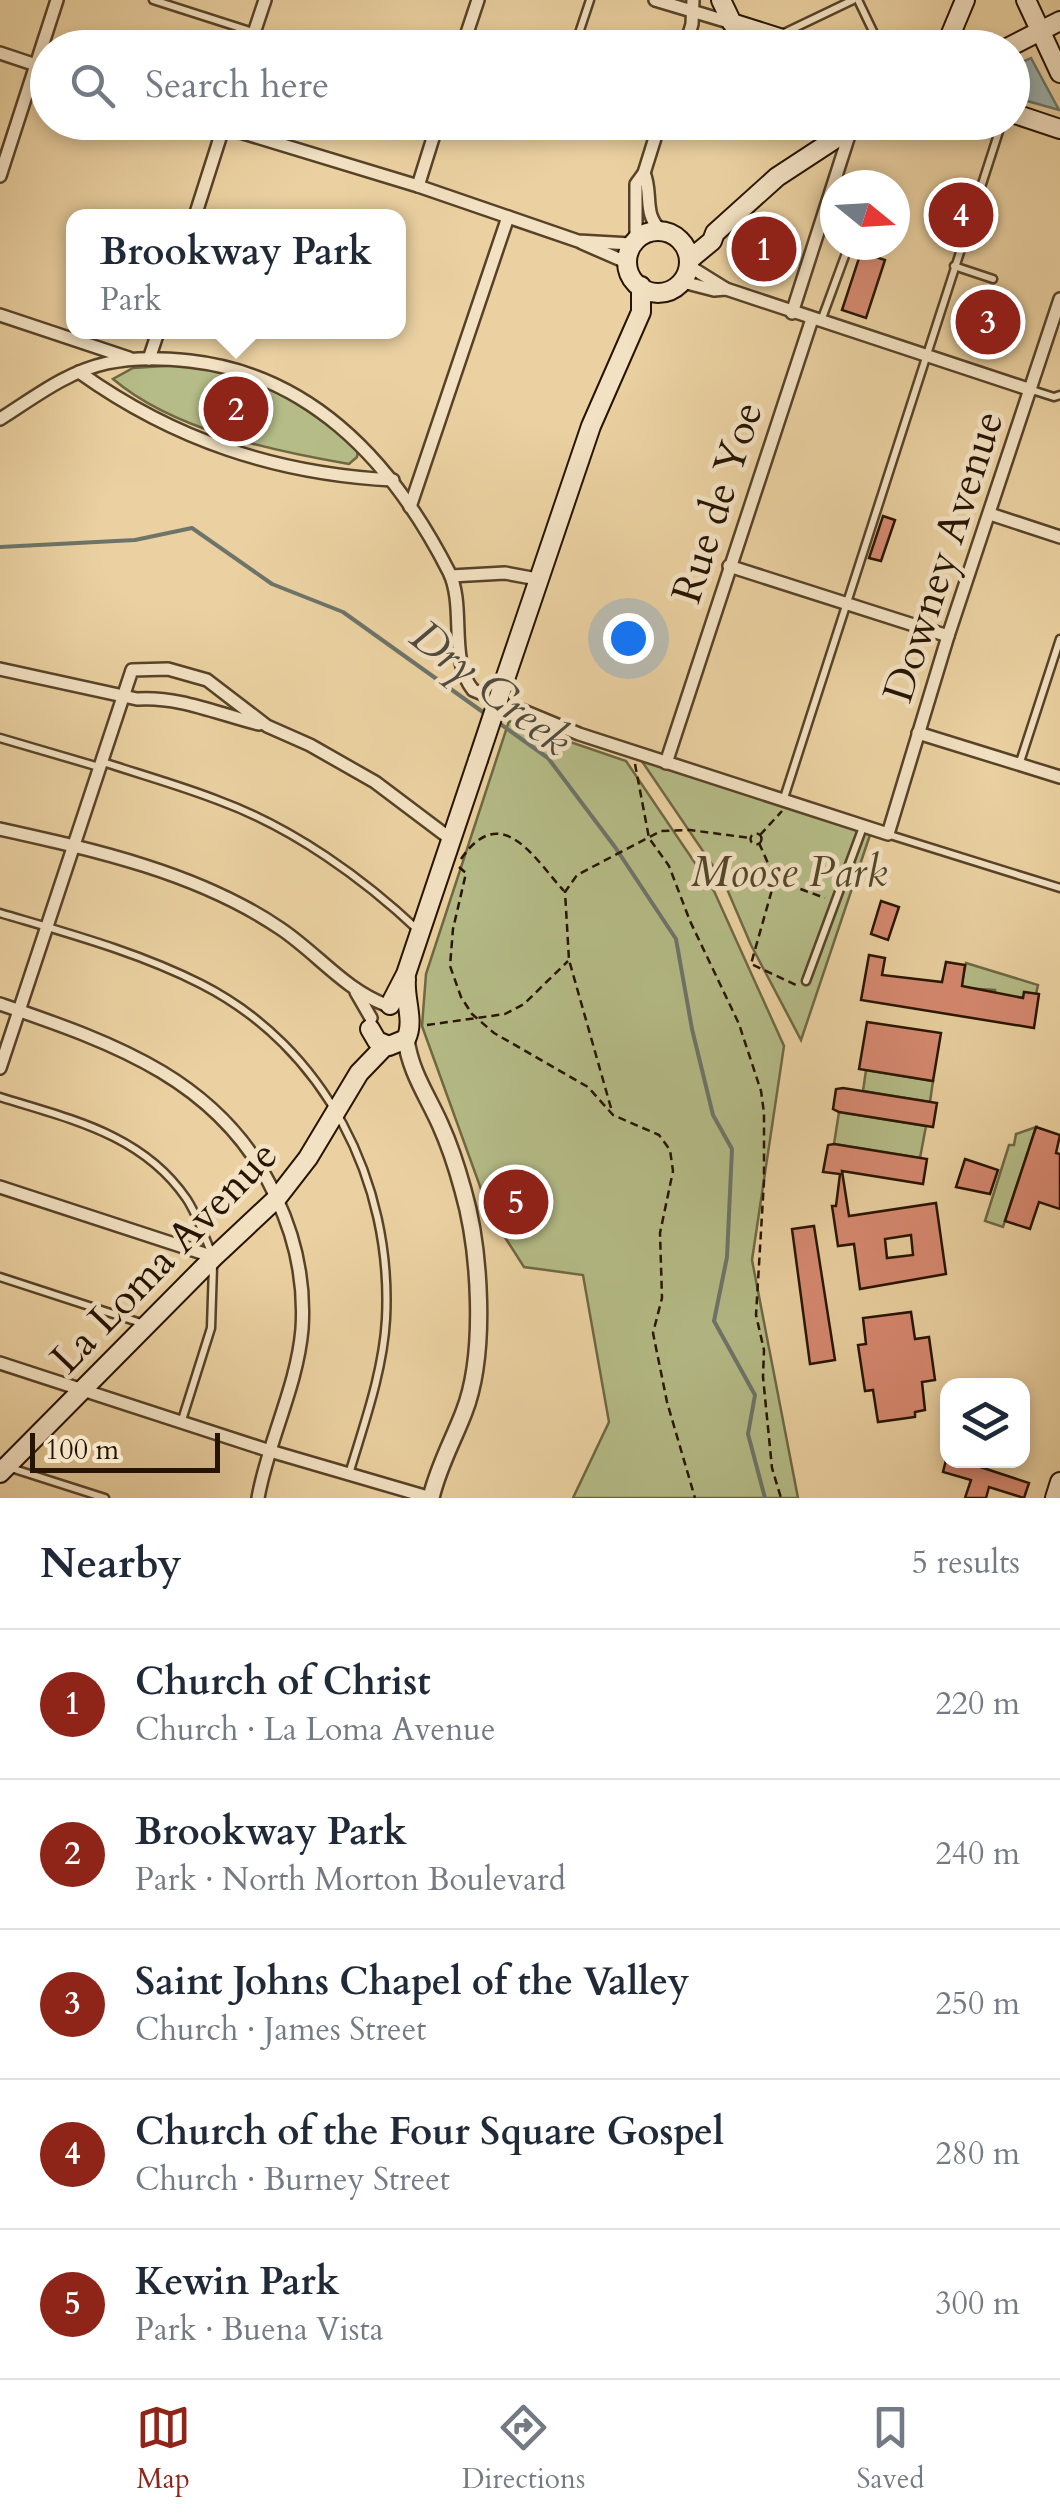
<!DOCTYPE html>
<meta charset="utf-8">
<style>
body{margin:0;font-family:Cardo,serif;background:#f2f2f3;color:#1f2937}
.controls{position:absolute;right:30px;bottom:30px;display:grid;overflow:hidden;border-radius:20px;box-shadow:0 5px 15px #0003}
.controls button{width:90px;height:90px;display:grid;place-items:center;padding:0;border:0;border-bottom:2px solid #e0e1e3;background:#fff;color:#1f2937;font:50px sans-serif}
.compass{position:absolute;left:820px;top:170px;width:90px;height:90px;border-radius:50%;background:#fff;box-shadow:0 5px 15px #0003;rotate:108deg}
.scale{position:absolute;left:30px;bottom:25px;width:190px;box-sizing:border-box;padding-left:10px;border:5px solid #261300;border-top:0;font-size:28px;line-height:35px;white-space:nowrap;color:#261300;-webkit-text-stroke:8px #f2e1c2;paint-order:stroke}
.you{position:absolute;left:628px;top:638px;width:35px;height:35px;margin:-25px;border:8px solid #fff;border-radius:50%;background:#1a73e8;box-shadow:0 0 0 15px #1a73e833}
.badge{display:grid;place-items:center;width:65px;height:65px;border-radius:50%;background:#8f2418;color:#fff;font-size:32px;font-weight:700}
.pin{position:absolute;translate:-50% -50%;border:5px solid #fff;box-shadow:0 2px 10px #0006}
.popup{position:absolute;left:66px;top:209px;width:340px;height:130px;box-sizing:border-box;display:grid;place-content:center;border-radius:20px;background:#fff;filter:drop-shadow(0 2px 8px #0005);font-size:32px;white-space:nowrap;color:#747a83}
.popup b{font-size:38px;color:#1f2937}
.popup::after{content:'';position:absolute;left:50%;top:100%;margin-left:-20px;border:20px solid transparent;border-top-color:#fff}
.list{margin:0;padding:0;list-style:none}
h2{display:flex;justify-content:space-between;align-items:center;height:130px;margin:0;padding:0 40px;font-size:42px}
h2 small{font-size:32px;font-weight:400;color:#747a83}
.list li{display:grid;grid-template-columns:65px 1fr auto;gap:30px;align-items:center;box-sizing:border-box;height:150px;padding:0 40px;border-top:2px solid #e0e1e3}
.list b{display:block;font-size:38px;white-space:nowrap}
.list p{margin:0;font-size:32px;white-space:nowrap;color:#747a83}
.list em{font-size:32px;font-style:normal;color:#747a83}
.icon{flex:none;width:55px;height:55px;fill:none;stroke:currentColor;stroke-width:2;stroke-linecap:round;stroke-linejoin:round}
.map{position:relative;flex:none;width:1060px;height:1498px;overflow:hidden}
.search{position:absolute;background:#fff;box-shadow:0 5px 15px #0003;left:30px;right:30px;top:30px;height:110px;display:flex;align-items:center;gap:25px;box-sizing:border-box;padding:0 35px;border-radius:55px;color:#747a83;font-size:38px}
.sheet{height:880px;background:#fff}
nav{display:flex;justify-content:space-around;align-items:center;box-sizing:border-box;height:140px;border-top:2px solid #e0e1e3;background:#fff;font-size:28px;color:#747a83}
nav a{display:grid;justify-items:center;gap:5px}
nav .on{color:#8f2418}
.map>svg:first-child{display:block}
</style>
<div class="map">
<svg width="1060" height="1498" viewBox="0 0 1060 1498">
<rect width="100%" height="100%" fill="#ebd1a1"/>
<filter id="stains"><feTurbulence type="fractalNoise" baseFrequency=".002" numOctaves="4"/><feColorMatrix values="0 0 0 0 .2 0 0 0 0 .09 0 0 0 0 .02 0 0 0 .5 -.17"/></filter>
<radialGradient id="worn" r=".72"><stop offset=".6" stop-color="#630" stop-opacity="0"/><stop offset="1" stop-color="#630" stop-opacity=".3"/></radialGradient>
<!-- green -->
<g fill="#b5bc87" stroke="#6e6844" stroke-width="2.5">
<path d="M181,365C262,376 295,399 358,449L357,457L349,464C273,451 173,430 113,379L133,368Z"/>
<path d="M509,721L626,761L714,891L784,1046L752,1260L798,1498H573L609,1422L583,1275L524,1267L490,1214L422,1026L426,974Z"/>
<path d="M637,754L872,829L801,1040L751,945L724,882Z"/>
<path d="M966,963L1038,985L1036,994L1023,998L995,994V990L961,988Z"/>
<path d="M866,1070L933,1081L930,1102L863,1091Z"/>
<path d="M839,1112L926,1126L920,1158L834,1144Z"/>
<path d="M1036,1127L1003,1227L985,1221L1009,1145H1014L1016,1134Z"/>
</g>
<!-- water -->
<path fill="#9db4b1" stroke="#6d746a" stroke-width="2.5" d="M1031,58L1059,110L1013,97V66Z"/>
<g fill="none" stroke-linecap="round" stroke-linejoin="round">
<!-- stream -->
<g stroke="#6d746a" stroke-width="4">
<path d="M0,547L135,540L192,528L272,584L343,612L487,715"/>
<path d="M499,723L548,758L615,847L676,939L692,1029L713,1115L732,1149L727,1257L714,1321L755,1395L748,1434L765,1498"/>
</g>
</g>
<!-- building -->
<g fill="#d78970" stroke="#261300" stroke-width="2.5" fill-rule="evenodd">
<path d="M861,252L885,260L866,318L842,310Z"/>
<path d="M883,516L895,520L881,561L869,558Z"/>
<path d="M881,901L899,907L888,940L871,934Z"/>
<path d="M869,955L885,958L882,975L942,982L946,962L965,965L962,986L1023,998L1024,992L1039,994L1034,1028L861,1000Z"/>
<path d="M867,1022L941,1033L933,1081L859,1069Z"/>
<path d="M843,1088L937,1103L933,1127L839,1112L833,1109L836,1089Z"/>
<path d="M1036,1127L1060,1135L1056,1153L1060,1154V1209L1039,1202L1030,1229L1005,1221Z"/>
<path d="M834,1144L927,1159L923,1184L842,1171L849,1216L936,1203L946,1274L860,1289L854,1244L838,1246L832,1206H836L840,1174L823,1172L828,1145ZM911,1235L913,1255L887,1258L885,1239Z"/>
<path d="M965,1159L998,1170L990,1194L956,1187Z"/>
<path d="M814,1226L835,1360L810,1364L792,1229Z"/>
<path d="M911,1312L915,1339L929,1337L935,1380L922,1382L925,1410L915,1412V1417L878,1422L873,1390L865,1391L858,1345L866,1344L863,1318Z"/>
<path d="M946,1460H959L1029,1483L1024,1498L989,1487L986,1498H965L971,1480L943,1472Z"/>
</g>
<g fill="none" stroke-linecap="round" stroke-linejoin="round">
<!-- service casing -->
<g stroke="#574228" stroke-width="11">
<g id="service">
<path d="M153,0L253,32"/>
<path d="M858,0L881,48"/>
<path d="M782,34L853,0"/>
<path d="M574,48L590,0"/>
<path d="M911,48L927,39L944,47"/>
<path d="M954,266L993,279"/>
<path d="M821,321L849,245"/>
<path d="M1032,390L1054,397L1060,395"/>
<path d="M0,738L99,767"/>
<path d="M103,762C142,775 182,786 220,801C293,828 363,878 419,931"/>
<path d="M1019,765L1060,639"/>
<path d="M783,801L1002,122"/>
<path d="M890,835L1060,888"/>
<path d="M0,913C67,933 138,952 201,984C325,1047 393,1182 386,1319C383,1372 364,1424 349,1474"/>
<path d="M806,981L863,827"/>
<path d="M0,1097C70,1119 142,1134 186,1198C197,1214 204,1236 212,1254"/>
<path d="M0,1277L141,1323"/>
<path d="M182,1420L211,1328L213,1266"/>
<path d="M11,1468L105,1498"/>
</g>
</g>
<!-- minor casing -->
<g stroke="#574228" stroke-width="16">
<g id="minor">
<path d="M655,0L732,23"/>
<path d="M249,48L265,0"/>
<path d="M462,48L478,0"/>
<path d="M685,48L692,24L693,0"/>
<path d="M0,53L48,69"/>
<path d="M207,122L418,186L578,241L631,244"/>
<path d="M644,173C653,194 642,215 662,231"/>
<path d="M0,176L57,0"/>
<path d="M418,186L438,122"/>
<path d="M195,216L225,122"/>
<path d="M636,238V184L644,173L660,122"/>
<path d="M582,243L628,263"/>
<path d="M689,266L726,289L1031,390"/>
<path d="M683,282L714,290L726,289"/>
<path d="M792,313L851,129"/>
<path d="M0,315L129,358"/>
<path d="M149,359L158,332"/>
<path d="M79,372C174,440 276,474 393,480"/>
<path d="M0,419C35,397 66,372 107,363C133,357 163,358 190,361C314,375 395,466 449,572C466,607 448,659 473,690L579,734L888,834L948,636L1060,299"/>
<path d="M410,507L508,217"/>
<path d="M990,514L1060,537"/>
<path d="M729,566L948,636"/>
<path d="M451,576L505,573L537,579"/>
<path d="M0,669L137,699C179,696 218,714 259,724"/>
<path d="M918,733L1060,777"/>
<path d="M666,763L812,319"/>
<path d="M0,829C95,850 199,873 281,929C318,954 344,989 386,1005"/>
<path d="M356,992L371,1018"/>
<path d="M0,1004C113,1043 223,1080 276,1197C296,1239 305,1283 302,1329C297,1387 268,1441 258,1498"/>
<path d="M0,1068L132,670L168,669L207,680L267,726L310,745L375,782L452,840"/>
<path d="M0,1187L214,1257"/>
<path d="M0,1363L270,1451L431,1498"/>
</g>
</g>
<!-- tertiary casing -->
<g stroke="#574228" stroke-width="20">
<path id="tertiary" d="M406,1039C410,1071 427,1095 440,1124C450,1146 457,1168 463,1190C480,1249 487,1353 464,1412C453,1441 438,1467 431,1498"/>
</g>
<!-- secondary casing -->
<g stroke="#261300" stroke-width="22">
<g id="secondary">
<path d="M721,0L732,23L811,48"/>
<path d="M1026,0L1060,73"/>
<path d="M945,48L965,0"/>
<path d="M1007,48L1060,21"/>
<path d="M1012,113L1060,129"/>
<circle cx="658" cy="262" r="31"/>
<path d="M689,260L712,241L715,233L777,177L861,122"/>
<path d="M502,688L591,426L641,312V286"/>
<path d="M390,1005L406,974L478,760"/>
<path d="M370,1029L377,1041L389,1046L406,1039C415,1021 404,999 406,979"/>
<path d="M0,1473L214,1257L277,1198L308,1158L359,1073L386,1045"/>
<path d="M1055,1498L1060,1482"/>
</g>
</g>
<!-- path -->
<g stroke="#261300" stroke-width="2.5" stroke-dasharray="8 5" stroke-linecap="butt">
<path d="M635,764L649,838L669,866L690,921L739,1024L761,1091L764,1113V1181L756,1315L764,1350L763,1377L772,1468L781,1498"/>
<circle cx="756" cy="839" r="5.5"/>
<path d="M760,835L782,811"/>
<path d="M759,843L775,879L751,964L796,985"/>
<path d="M461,859C502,799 536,861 564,891"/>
<path d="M459,867L466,873L453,929L450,966L461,997L472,1014L494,1033L588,1087L613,1115L659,1135L670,1150L673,1171L660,1233L662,1298L653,1333L667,1402L695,1498"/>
<path d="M776,880L825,898"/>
<path d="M427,1025L505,1014L524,1004L568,961"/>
<path d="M611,1108L569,960L565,892L577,875L661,831L690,830L750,838"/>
</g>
<!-- service -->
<use href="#service" stroke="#f2e1c2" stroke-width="6"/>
<!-- minor -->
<use href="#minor" stroke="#f2e1c2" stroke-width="11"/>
<!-- tertiary -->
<use href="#tertiary" stroke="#f2e1c2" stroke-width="15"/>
<!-- secondary -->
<use href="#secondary" stroke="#f2e1c2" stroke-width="18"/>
<!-- secondary-bridge casing -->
<g stroke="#261300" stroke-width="22" stroke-linecap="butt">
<path id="secondary-bridge" d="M478,760L502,688"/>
</g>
<!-- secondary-bridge -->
<use href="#secondary-bridge" stroke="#f2e1c2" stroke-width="18"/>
</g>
<g text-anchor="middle" stroke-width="9" stroke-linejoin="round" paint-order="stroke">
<!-- street labels -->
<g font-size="42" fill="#261300" stroke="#f2e1c2">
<text transform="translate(716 502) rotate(-72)" y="15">Rue de Yoe</text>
<text transform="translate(942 556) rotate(-72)" y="15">Downey Avenue</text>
<text transform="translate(163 1256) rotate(-46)" y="15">La Loma Avenue</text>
</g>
<!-- park labels -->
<g font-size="42" font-style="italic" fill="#514628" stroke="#f2e1c2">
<text x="789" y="886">Moose Park</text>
</g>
<!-- water labels -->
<g font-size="45" font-style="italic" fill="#504b3e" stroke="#f2e1c2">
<text transform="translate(492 687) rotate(38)" y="16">Dry Creek</text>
</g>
</g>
<rect width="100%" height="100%" filter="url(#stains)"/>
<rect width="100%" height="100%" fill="url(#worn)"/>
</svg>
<div class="controls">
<button><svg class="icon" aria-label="layers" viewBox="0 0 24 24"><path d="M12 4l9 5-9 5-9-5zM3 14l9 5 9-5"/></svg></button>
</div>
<svg class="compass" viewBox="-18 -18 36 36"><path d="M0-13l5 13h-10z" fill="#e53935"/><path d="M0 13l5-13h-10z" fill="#747a83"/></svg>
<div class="scale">100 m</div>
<div class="you"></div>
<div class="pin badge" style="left:764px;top:249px">1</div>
<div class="pin badge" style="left:236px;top:409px">2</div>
<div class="popup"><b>Brookway Park</b>Park</div>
<div class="pin badge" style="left:988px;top:322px">3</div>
<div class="pin badge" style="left:961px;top:215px">4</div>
<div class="pin badge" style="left:516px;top:1202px">5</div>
<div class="search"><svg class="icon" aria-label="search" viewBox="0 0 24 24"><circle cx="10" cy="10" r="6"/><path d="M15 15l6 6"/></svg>Search here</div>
</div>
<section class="sheet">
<h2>Nearby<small>5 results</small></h2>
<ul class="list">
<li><span class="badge">1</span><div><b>Church of Christ</b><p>Church · La Loma Avenue</p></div><em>220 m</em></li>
<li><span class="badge">2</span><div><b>Brookway Park</b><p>Park · North Morton Boulevard</p></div><em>240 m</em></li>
<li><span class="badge">3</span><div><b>Saint Johns Chapel of the Valley</b><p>Church · James Street</p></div><em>250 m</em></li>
<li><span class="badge">4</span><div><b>Church of the Four Square Gospel</b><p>Church · Burney Street</p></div><em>280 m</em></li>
<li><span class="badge">5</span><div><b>Kewin Park</b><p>Park · Buena Vista</p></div><em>300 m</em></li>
</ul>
</section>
<nav>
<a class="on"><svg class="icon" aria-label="map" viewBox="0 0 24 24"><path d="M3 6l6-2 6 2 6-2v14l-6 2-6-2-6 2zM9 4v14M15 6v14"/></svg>Map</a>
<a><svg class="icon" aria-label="directions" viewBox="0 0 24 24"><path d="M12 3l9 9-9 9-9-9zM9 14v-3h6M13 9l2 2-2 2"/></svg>Directions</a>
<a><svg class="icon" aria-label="saved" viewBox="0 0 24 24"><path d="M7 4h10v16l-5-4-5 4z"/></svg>Saved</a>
</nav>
